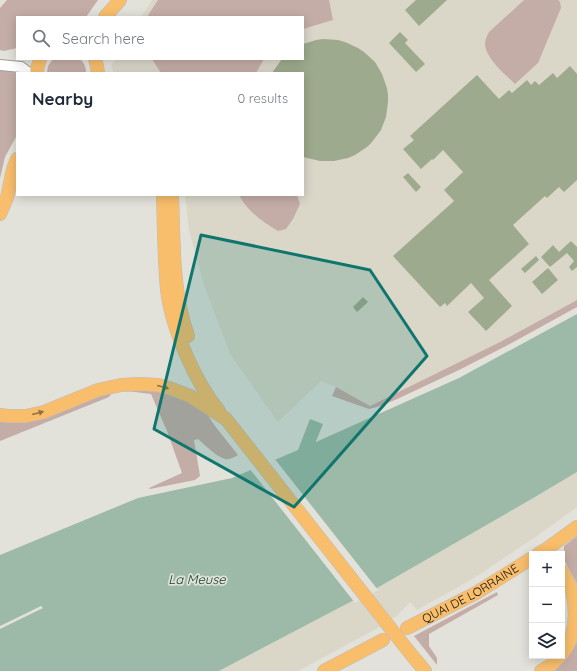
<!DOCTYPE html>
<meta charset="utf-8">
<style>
body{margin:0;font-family:Quicksand,sans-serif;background:#f6f6f7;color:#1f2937}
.controls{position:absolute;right:12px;bottom:12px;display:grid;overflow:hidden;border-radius:0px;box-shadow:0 2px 10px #0003}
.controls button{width:36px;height:36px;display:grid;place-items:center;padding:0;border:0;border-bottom:1px solid #e0e1e3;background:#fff;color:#1f2937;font:20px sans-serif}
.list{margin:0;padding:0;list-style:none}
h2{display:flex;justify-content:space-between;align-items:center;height:52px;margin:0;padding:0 16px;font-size:17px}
h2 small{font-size:13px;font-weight:400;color:#747a83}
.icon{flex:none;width:22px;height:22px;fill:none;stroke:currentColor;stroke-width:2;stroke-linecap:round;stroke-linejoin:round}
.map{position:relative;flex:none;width:577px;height:671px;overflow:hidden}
.search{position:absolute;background:#fff;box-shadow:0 2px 10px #0003;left:16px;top:16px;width:288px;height:44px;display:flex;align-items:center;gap:10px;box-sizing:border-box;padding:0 14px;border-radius:0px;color:#747a83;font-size:15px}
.panel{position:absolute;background:#fff;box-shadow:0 2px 10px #0003;left:16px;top:72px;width:288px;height:124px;border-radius:0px}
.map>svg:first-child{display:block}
</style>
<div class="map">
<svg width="577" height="671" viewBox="0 0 577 671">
<rect width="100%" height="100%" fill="#e2e1da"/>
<!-- built -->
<g fill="#dad7c9">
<path d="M152,0H577V300L500,342L370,406L336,387L321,381L278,422L230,354L204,285L189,230L185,195H303V73H114L111,66L115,59H303V17H141Z"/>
<path d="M577,472V507L537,536L480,574L469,581L417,610L410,602L398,615L376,629L298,671H219L377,588L535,497Z"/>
</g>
<!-- green -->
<g fill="#c5ada7">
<path d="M7,0H98L86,17H17V48L4,51L0,50V8Z"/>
<path d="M158,0H329L333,20L303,29V17H147Z"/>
<path d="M524,0H558L560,2L561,8L538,63L515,84C505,74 486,59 485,44C485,39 487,36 489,32Z"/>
<path d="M53,59H80C84,63 86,67 86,73H47L48,66Z"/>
<path d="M152,59H264L256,73H161Z"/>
<path d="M0,70L21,73H17V135L5,157L0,178Z"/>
<path d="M239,195H297L300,204L293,219L286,229L278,231C263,222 247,211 239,195Z"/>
<path d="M577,300V307L506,346L459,370L395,400L377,407L369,409L332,396L336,387L370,406L500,342Z"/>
<path d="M125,390H154L184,398L203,408L215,426L238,455C234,457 230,460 225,459C217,457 205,445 198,439L194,440L200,476L195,480L150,489L149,488L182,473L167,431L151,394L127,391Z"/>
<path d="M101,393H112L109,397L0,441V421Z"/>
<path d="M577,536V584L564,560V546Z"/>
<path d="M497,592L498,595L429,634V646L437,658V665L414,636Z"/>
<path d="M577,642V671H549L561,663Z"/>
</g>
<!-- water -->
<path fill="#9cbaa7" d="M577,314V472L535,497L377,588L219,671H0V629L43,608L41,606L0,626V555L138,498L232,478L298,450L310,419L323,424L316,441V442L459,378Z"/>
<!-- pier -->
<path fill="#e2e1da" d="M274,458L378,590L355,603L249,468Z"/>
<!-- building -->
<g fill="#9eaa8d">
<path d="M416,0H447L419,26L405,10Z"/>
<path d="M400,32L408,40L405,43L425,64L416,72L389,43Z"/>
<path d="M323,39L338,40L345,42L358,48L364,52L375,62L382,74L387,88L388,95V102L386,117L381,130L372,142L367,147L355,155L348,158L334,161H320L303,157V73H272L282,59H303V44L316,40Z"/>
<path d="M570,66L577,74V180L564,192L559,187L547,198L545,196L513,225L529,244L489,280L512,306L486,331L468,312L484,298L471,283L447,306L445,303L440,307L393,256L454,201L444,190L463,172L443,150L433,160L432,159L421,169L403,149L414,140L410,136L477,75L499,99L509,90L512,93L527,80L531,85L535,81L539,85L553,73L557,78Z"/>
<path d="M408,173L421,187L416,192L403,177Z"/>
<path d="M571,241L577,247V267L572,271L569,267L574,261L567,253L550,267L541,257L553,245L559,252Z"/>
<path d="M536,256L539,260L525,273L521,269Z"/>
<path d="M548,268L558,280L542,294L532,282Z"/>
<path d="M363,297L368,302L357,312L353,307Z"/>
</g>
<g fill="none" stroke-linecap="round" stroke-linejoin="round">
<!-- minor casing -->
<g stroke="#a09e98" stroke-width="12">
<path id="minor" d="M0,65L21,67L29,73"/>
</g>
<!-- major casing -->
<g stroke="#bdbcbc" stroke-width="14">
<g id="major">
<path d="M105,17L120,0"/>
<path d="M95,59L97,66L98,73"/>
<path d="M37,73V69L40,59"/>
<path d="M163,195C164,226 164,258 167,289C171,327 195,382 219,411"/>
<path d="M172,195C174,242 172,291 188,336"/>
<path d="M0,214L7,198L13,169L17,159"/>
<path d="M0,415L8,416H26L44,412L98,390L121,385L140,384L158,385L172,389L190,396L226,419"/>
<path d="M538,554L548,548L577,527"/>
<path d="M562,571C565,578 570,584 572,591C577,613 576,636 562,654"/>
<path id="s1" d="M407,628L476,593L532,558"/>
<path d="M410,653L425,671"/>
<path d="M324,671L383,640"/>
<path d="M541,671L551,665L560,656"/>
</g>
</g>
<!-- minor -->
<use href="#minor" stroke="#fff" stroke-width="10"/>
<!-- major -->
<use href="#major" stroke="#f8be6c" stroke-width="13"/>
<!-- major-bridge casing -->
<g stroke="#bdbcbc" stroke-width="14" stroke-linecap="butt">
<path id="major-bridge" d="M226,419L410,653"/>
</g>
<!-- major-bridge -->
<use href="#major-bridge" stroke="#f8be6c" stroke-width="13"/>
</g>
<!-- one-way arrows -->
<defs><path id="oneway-solid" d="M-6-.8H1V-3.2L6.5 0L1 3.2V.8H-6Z"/></defs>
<g fill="#907042">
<use href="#oneway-solid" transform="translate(163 387) rotate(15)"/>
<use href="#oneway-solid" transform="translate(38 413) rotate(-15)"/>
</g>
<!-- marked area -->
<path fill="#0f766e" fill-opacity="0.2" stroke="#0f766e" stroke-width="3" stroke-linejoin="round" d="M201,235L370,270L427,356L294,507L154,429Z"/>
<g text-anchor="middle" stroke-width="3.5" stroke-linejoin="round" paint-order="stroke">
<!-- street labels -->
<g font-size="12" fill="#12110f" stroke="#e2e1da">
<text dy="4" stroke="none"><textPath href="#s1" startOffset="72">QUAI DE LORRAINE</textPath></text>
</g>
<!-- water labels -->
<g font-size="13" font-style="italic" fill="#063e24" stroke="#e2e1da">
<text x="197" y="584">La Meuse</text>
</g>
</g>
</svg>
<div class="controls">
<button>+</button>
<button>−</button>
<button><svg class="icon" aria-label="layers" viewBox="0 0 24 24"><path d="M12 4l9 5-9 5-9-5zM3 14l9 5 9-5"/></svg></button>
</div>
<div class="search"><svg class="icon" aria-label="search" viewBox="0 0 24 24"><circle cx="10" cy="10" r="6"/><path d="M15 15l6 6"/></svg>Search here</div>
<section class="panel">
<h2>Nearby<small>0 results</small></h2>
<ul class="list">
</ul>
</section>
</div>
